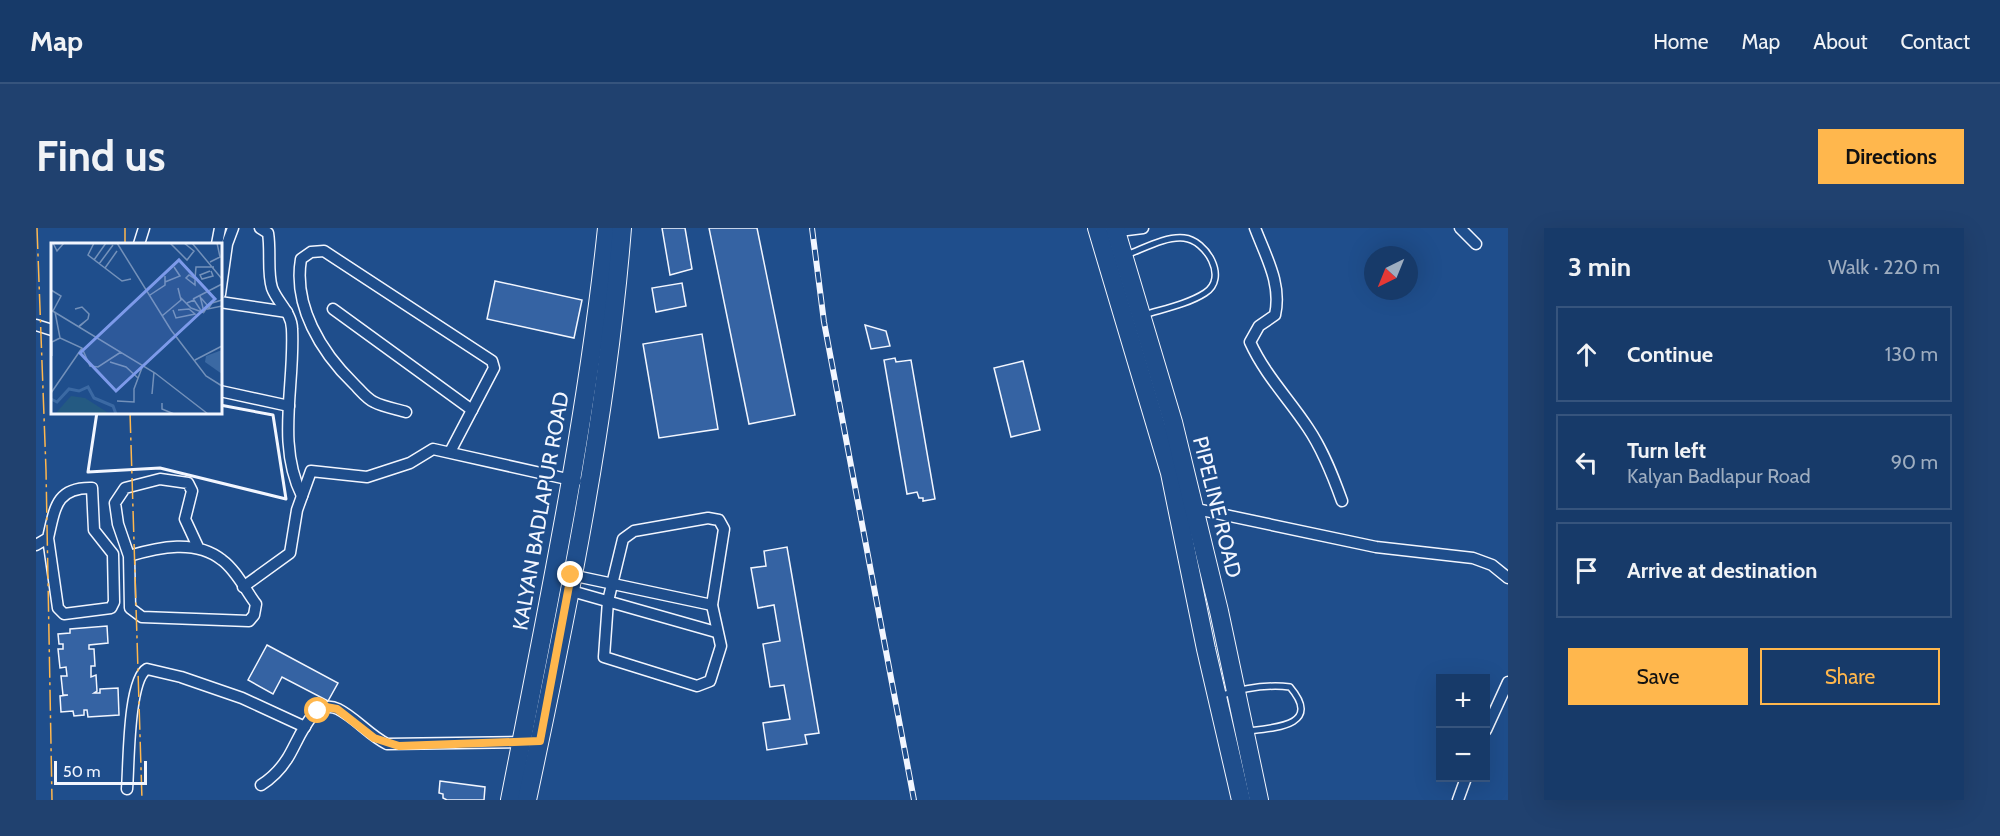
<!DOCTYPE html>
<meta charset="utf-8">
<style>
body{margin:0;font-family:Cabin,sans-serif;background:#20416f;color:#f1f3f6}
.controls{position:absolute;right:18px;bottom:18px;display:grid;overflow:hidden;border-radius:0px;box-shadow:0 6px 24px #0002}
.controls button{width:54px;height:54px;display:grid;place-items:center;padding:0;border:0;border-bottom:2px solid #36547d;background:#173a69;color:#f1f3f6;font:30px sans-serif}
.compass{position:absolute;left:1328px;top:18px;width:54px;height:54px;border-radius:50%;background:#173a69;box-shadow:0 6px 24px #0002;rotate:223deg}
.scale{position:absolute;left:18px;bottom:15px;width:93px;box-sizing:border-box;padding-left:6px;border:3px solid #f2f6ff;border-top:0;font-size:16px;line-height:21px;white-space:nowrap;color:#f2f6ff;-webkit-text-stroke:4px #1f4e8c;paint-order:stroke}
.stop{position:absolute;width:18px;height:18px;margin:-14px;border:4px solid #ffb74d;border-radius:50%;background:#fff}
.stop.end{background:#ffb74d;border-color:#fff;box-shadow:0 2px 6px #0008}
.list{margin:0;padding:0;list-style:none}
h2{display:flex;justify-content:space-between;align-items:center;height:78px;margin:0;padding:0 24px;font-size:26px}
h2 small{font-size:20px;font-weight:400;color:#9eadc0}
.list li{display:grid;grid-template-columns:39px 1fr auto;gap:18px;align-items:center;box-sizing:border-box;height:96px;margin:0 12px 12px;padding:0 12px;border:2px solid #36547d;border-radius:0px}
.list b{display:block;font-size:22px;white-space:nowrap}
.list p{margin:0;font-size:20px;white-space:nowrap;color:#9eadc0}
.list em{font-size:20px;font-style:normal;color:#9eadc0}
.actions{display:flex;gap:12px;padding:18px 24px}
.actions a{flex:1;padding:14px 0;border:2px solid #ffb74d;border-radius:0px;text-align:center;font-size:21px;color:#ffb74d}
.actions .main{background:#ffb74d;color:#111}
.icon{flex:none;width:33px;height:33px;fill:none;stroke:currentColor;stroke-width:2;stroke-linecap:round;stroke-linejoin:round}
.map{position:relative;flex:none;width:1472px;height:572px;overflow:hidden;border-radius:0px}
header{display:flex;align-items:center;gap:36px;box-sizing:border-box;height:84px;padding:0 30px;background:#173a69;border-bottom:2px solid #36547d}
header strong{font-size:28px}
nav{display:flex;gap:33px;margin-inline-start:auto;font-size:21px}
.intro{display:flex;align-items:center;justify-content:space-between;box-sizing:border-box;height:144px;padding:0 36px}
h1{margin:0;font-size:42px}
.button{padding:15px 27px;border-radius:0px;background:#ffb74d;color:#111;font-size:21px;font-weight:700}
main{display:flex;gap:36px;padding:0 36px}
aside{flex:1;background:#173a69;border-radius:0px;box-shadow:0 6px 24px #0002}
.map>svg:first-child{display:block}
</style>
<header>
<strong>Map</strong>
<nav><a>Home</a><a>Map</a><a>About</a><a>Contact</a></nav>
</header>
<div class="intro"><h1>Find us</h1><a class="button">Directions</a></div>
<main>
<div class="map">
<svg width="1472" height="572" viewBox="0 0 1472 572">
<rect width="100%" height="100%" fill="#1f4e8c"/>
<!-- building -->
<g fill="#3563a3" stroke="#f2f6ff" stroke-width="1.5">
<path d="M626,0H649L656,41L634,47Z"/>
<path d="M673,0H721L759,187L713,196Z"/>
<path d="M459,53L546,72L538,110L451,91Z"/>
<path d="M646,55L650,78L620,84L616,60Z"/>
<path d="M829,97L850,103L854,118L835,121Z"/>
<path d="M666,106L682,201L623,210L607,116Z"/>
<path d="M859,130L860,134L875,132L899,271L887,273V270H883L881,264L871,266L848,132Z"/>
<path d="M987,133L1004,202L975,209L958,140Z"/>
<path d="M751,319L783,505L769,507L771,516L731,522L727,495L754,491L748,457L734,459L727,416L744,413L738,377L722,380L715,340L730,338L728,323Z"/>
<path d="M71,398L72,415L53,417V421H58L59,438H55V449L60,447L61,463L58,465H64V461L82,460L83,487L52,489L51,482H48V487L38,488L37,483L25,484L24,468L32,467H27L25,448H31L30,439L24,440L22,421H27V416H23L22,406L34,405V401Z"/>
<path d="M231,417L302,455L292,473L246,449L237,466L212,452Z"/>
<path d="M404,553L449,559L448,572H411L407,570V566L403,565Z"/>
</g>
<g fill="none" stroke-linecap="round" stroke-linejoin="round">
<!-- service casing -->
<g stroke="#f2f6ff" stroke-width="8">
<g id="service">
<path d="M1090,27C1107,21 1129,8 1148,10C1170,12 1193,50 1169,65C1152,76 1127,81 1108,87"/>
<path d="M1183,468C1205,461 1231,456 1254,459C1287,498 1238,500 1211,503"/>
</g>
</g>
<!-- minor casing -->
<g stroke="#f2f6ff" stroke-width="13">
<g id="minor">
<path d="M224,0L232,5C235,23 231,44 236,60C241,74 256,85 256,101C259,157 240,216 266,268"/>
<path d="M1219,0C1230,29 1246,56 1239,87L1223,98L1214,114C1229,147 1253,171 1272,200C1287,222 1297,248 1306,273"/>
<path d="M1424,0L1440,16"/>
<path d="M1075,4L1107,0"/>
<path d="M103,16L108,0"/>
<path d="M181,16L184,0"/>
<path d="M184,66L191,16L197,0"/>
<path d="M184,74L251,84"/>
<path d="M297,81L436,182"/>
<path d="M0,97L16,102"/>
<path d="M184,163L253,178"/>
<path d="M370,184C360,181 348,179 338,174C331,171 324,162 318,156C285,124 257,78 265,31L275,24L288,23L456,133L458,140L414,224"/>
<path d="M1156,280L1340,319L1437,330L1456,337L1472,350"/>
<path d="M672,290L683,292L688,301L676,377L685,418L674,453L661,458L568,429L572,373L587,311L598,303Z"/>
<path d="M0,317L12,310C19,280 20,259 56,260L58,302L77,326L78,374L75,380L28,386L22,380L12,310"/>
<path d="M93,328C123,319 160,311 186,332C200,342 210,363 220,376L218,387L213,393L106,389L94,380L93,328L82,296L79,275L89,260L124,251L152,255L156,263L149,291L162,319"/>
<path d="M535,347L676,377"/>
<path d="M207,359L254,325L261,282L275,243L331,249L374,235L397,221L540,253"/>
<path d="M532,362L680,404"/>
<path d="M1450,502L1472,454"/>
<path d="M225,557C236,550 244,542 251,531C262,515 276,468 302,481C320,490 333,507 351,516L490,514"/>
<path d="M91,561C93,537 92,452 111,441L145,449L206,470L269,499"/>
<path d="M1422,572L1430,550"/>
</g>
</g>
<!-- primary casing -->
<g stroke="#f2f6ff" stroke-width="20">
<g id="primary">
<path d="M1061,0L1134,245L1170,421L1205,572"/>
<path d="M1079,0L1137,194L1183,383L1223,572"/>
<path d="M474,572C511,382 551,192 571,0"/>
<path d="M491,572C531,385 571,190 586,0"/>
</g>
</g>
<!-- service -->
<use href="#service" stroke="#1f4e8c" stroke-width="5"/>
<!-- minor -->
<use href="#minor" stroke="#1f4e8c" stroke-width="10"/>
<!-- primary -->
<use href="#primary" stroke="#1f4e8c" stroke-width="18"/>
<!-- rail casing -->
<g stroke="#f2f6ff" stroke-width="6">
<path id="rail" d="M776,0L788,94L878,572"/>
</g>
<!-- rail -->
<use href="#rail" stroke="#1f4e8c" stroke-width="4" stroke-dasharray="11" stroke-linecap="butt"/>
<!-- wall -->
<path stroke="#f2f6ff" stroke-width="3" d="M61,184L52,244L124,240L250,271L237,187L184,177"/>
<!-- power -->
<g stroke="#ffb74d" stroke-width="1.5" stroke-dasharray="21 4.5 3 4.5" stroke-linecap="butt">
<path d="M1,0L10,242L16,572"/>
<path d="M89,0V16"/>
<path d="M94,184L106,572"/>
</g>
</g>
<g fill="none" stroke-linecap="round" stroke-linejoin="round">
<!-- route -->
<path stroke="#ffb74d" stroke-width="8" d="M282,483L290,479L301,481L338,510L363,518L504,513L535,347"/>
</g>
<g text-anchor="middle" stroke-width="4.5" stroke-linejoin="round" paint-order="stroke">
<!-- street labels -->
<g font-size="21" fill="#f2f6ff" stroke="#1f4e8c">
<text transform="translate(1181 279) rotate(76)" y="7">PIPELINE ROAD</text>
<text transform="translate(505 283) rotate(-80)" y="7">KALYAN BADLAPUR ROAD</text>
</g>
</g>
<!-- overview -->
<g transform="translate(15 15)">
<rect width="171" height="171" fill="#1f4e8c"/>
<path d="M20,153L34,155L59,171H4Z" fill="#245a82"/>
<path d="M171,107V131L154,119L155,113Z" fill="#3b69a3"/>
<path fill="none" stroke="#3b69a3" stroke-width="3" d="M0,156L6,159L18,146L28,148L37,144L43,155L62,163L65,171"/>
<path fill="none" stroke="#7391ba" stroke-width="1.5" d="M2,0L6,8L13,0M43,0L37,12L71,38L80,36M66,0L120,87L155,133L171,143M119,0L136,17L143,8L133,0M141,0L171,36M43,17L55,0M159,19L169,14L166,0M48,21L62,2M54,25L66,8M159,28L149,32L151,36L162,33L160,28M144,36V42L135,35L138,32L144,36L145,24H163M114,39L129,33L123,24M0,47L10,53L2,68M99,52L114,42V33M149,53L153,69L157,63L150,55M129,54L140,65L151,69L143,57L136,60M142,56L171,41M171,57L161,60L157,66L171,63M24,66L31,64L38,71L37,76M0,67L104,130L157,171M122,67L125,75L144,71L138,66L127,67M4,69L9,95L31,105L39,123L47,124L70,109M111,73L130,57L127,45M28,83L37,76L29,83M1,113V99L9,95M144,117L171,103M59,119L75,124L87,135M0,150L31,105M101,151L103,129M66,158L83,159V146L92,122M111,160V166L123,171"/>
<path fill="#7d9aea" fill-opacity="0.15" stroke="#7d9aea" stroke-width="3" d="M128,17L164,56L65,148L29,110Z"/>
<rect width="171" height="171" fill="none" stroke="#f2f6ff" stroke-width="3"/>
</g>
</svg>
<div class="controls">
<button>+</button>
<button>−</button>
</div>
<svg class="compass" viewBox="-18 -18 36 36"><path d="M0-13l5 13h-10z" fill="#e53935"/><path d="M0 13l5-13h-10z" fill="#9eadc0"/></svg>
<div class="scale">50 m</div>
<div class="stop" style="left:282px;top:483px"></div>
<div class="stop end" style="left:535px;top:347px"></div>
</div>
<aside>
<h2>3 min<small>Walk · 220 m</small></h2>
<ul class="list">
<li><svg class="icon" aria-label="ahead" viewBox="0 0 24 24"><path d="M12 20V5M6 11l6-6 6 6"/></svg><div><b>Continue</b></div><em>130 m</em></li>
<li><svg class="icon" aria-label="left" viewBox="0 0 24 24"><path d="M17 20v-9H6M10 6l-5 5 5 5"/></svg><div><b>Turn left</b><p>Kalyan Badlapur Road</p></div><em>90 m</em></li>
<li><svg class="icon" aria-label="arrive" viewBox="0 0 24 24"><path d="M6 21V4h12l-3 4 3 4H6"/></svg><div><b>Arrive at destination</b></div></li>
</ul>
<div class="actions"><a class="main">Save</a><a>Share</a></div>
</aside>
</main>
